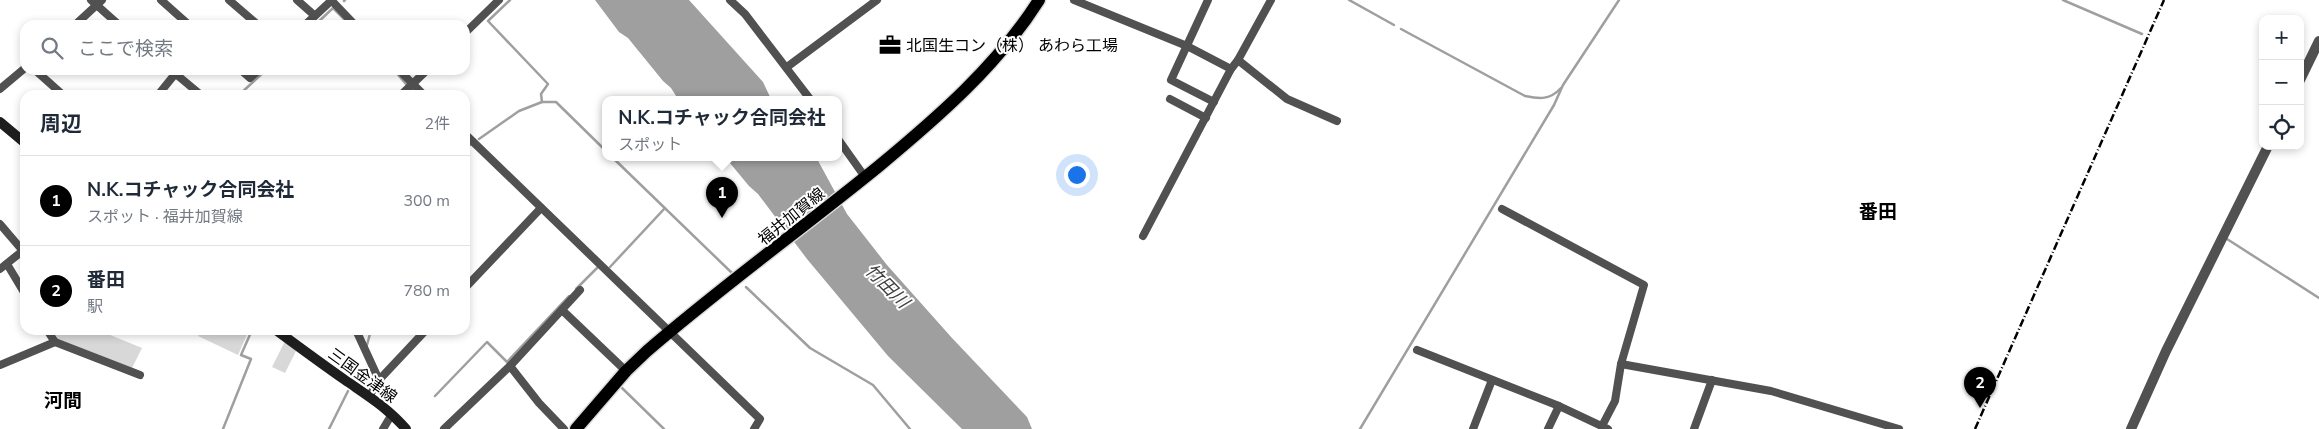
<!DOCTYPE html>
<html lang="ja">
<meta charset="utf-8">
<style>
body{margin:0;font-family:"Nunito Sans","Noto Sans JP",sans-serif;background:#f6f6f7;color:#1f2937}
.controls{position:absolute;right:15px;top:15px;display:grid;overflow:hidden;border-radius:10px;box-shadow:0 2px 8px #0003}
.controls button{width:45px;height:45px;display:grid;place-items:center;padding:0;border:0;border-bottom:1px solid #e0e1e3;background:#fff;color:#1f2937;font:25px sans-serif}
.you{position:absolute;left:1076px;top:174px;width:18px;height:18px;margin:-12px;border:4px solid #fff;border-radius:50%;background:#1a73e8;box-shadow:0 0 0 8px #1a73e833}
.badge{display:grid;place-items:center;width:32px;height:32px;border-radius:50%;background:#000;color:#fff;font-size:16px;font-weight:700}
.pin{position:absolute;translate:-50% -41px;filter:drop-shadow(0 1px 2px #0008)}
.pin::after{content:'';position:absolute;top:26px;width:18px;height:15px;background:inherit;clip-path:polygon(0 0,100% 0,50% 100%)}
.popup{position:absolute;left:602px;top:96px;width:240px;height:65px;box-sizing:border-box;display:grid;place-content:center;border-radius:10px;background:#fff;filter:drop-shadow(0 1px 4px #0005);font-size:16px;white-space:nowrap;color:#747a83}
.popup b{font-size:19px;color:#1f2937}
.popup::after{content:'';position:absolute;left:50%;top:100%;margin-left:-10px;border:10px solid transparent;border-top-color:#fff}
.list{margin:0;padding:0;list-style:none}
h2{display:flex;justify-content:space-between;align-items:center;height:65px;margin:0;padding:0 20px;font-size:21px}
h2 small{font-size:16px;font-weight:400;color:#747a83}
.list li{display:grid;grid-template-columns:32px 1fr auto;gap:15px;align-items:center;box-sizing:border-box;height:90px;padding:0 20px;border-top:1px solid #e0e1e3}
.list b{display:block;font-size:19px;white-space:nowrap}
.list p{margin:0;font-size:16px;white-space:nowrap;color:#747a83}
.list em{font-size:16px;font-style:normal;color:#747a83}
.icon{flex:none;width:28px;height:28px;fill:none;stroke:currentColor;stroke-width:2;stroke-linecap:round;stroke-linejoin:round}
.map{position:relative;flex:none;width:2319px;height:429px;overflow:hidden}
.search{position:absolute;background:#fff;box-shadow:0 2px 8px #0003;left:20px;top:20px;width:450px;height:55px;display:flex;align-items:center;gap:12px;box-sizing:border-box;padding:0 18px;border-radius:15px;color:#747a83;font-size:19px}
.panel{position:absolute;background:#fff;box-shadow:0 2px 8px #0003;left:20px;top:90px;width:450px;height:245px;border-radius:15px}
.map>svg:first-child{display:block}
</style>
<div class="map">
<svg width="2319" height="429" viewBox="0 0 2319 429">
<rect width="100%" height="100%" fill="#fff"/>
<!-- green -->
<g fill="#d8d8d8">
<path d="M53,330H98L142,348L132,368L58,339Z"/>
<path d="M201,330H249L238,355L198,336Z"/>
<path d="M285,341L296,351L285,373L272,367Z"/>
</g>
<!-- water -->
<g fill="#9f9f9f">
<path d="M595,0H689L763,82L771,99H678L671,88L663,81L628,38L619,32Z"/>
<path d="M725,157H816L847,214L887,265L952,338L1027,417L1032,429H962L888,356L807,259L758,194L749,186Z"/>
</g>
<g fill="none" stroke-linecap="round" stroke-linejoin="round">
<!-- stream -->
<g stroke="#9f9f9f" stroke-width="2.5">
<path d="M510,0L488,21L548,84L541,94L542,102H556L606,151"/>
<path d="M1349,0L1394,25"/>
<path d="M2063,0L2142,34"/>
<path d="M344,1L345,0"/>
<path d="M315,25L333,8L350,25"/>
<path d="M1401,29L1525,96C1540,99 1550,100 1561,88"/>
<path d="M394,70L406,84"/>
<path d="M412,90L417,95"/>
<path d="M239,95L266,70"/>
<path d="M479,139L519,111L542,102"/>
<path d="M465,141L467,142"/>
<path d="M465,149L470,145"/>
<path d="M612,157L733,274"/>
<path d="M2227,239L2319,298"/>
<path d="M610,267L665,208"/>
<path d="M746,287L810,348L873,385L910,429"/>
<path d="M576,289L597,268"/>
<path d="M367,345L371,330"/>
<path d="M621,387L664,429"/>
<path d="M435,396L487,342L507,362L569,296"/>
<path d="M223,429L251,359L241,355L252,330"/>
<path d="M329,429L348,391"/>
<path d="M1360,429L1554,105L1563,85L1619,0"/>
</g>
<!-- primary casing -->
<g stroke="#dbdbdb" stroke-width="15">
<path id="primary" d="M576,429L626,371L647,351C722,286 803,228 879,166C938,117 998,65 1039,0"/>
</g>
<!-- minor -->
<g stroke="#515151" stroke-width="8">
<path d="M91,0L119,25"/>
<path d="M161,0L189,25"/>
<path d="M229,0L258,25"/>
<path d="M297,0L314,15"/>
<path d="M730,0L745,14L810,99"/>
<path d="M1074,0L1187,46L1231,69"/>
<path d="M1208,0L1171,80L1214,102"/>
<path d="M332,1L355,25"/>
<path d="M75,25L102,0"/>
<path d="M305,25L332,0"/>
<path d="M465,33L499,0"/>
<path d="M1238,60L1287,99L1337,121"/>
<path d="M787,67L877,0"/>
<path d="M35,70L63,95"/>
<path d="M171,70L201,95"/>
<path d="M241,70L250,78L259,70"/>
<path d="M399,70L424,95"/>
<path d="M0,89L25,68"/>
<path d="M158,95L175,74"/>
<path d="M401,95L427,70"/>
<path d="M1170,99L1206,118"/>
<path d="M465,134L760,419L754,429"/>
<path d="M838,139L865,177"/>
<path d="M1502,209L1644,285L1621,364L1615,401L1602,426"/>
<path d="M0,224L23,251"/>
<path d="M1143,236L1231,69L1238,60L1271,0"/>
<path d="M7,264L25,294"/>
<path d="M0,269L25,249"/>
<path d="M465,288L541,208"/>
<path d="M562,310L626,371"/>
<path d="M47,330L55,342"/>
<path d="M356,330L379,380L370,395"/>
<path d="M1417,350L1559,406L1608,429"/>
<path d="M1621,364L1771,391L1899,429"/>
<path d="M0,365L55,342L140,375"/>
<path d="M510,366L539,403L564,429"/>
<path d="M379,380L426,330"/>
<path d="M383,429L392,414"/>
<path d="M444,429L510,366L580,290"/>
<path d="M1473,429L1492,380"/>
<path d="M1548,429L1559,406"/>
<path d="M1694,429L1712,380"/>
</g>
<!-- tertiary -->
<g stroke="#515151" stroke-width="10">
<path d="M2300,80L2319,41"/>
<path d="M2131,429L2166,351L2268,146"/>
</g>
<!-- secondary -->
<g stroke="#1e1e1e" stroke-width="10">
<path d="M0,122L25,143"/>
<path d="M276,330C299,347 322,364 345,380C368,396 388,408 406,429"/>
</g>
<!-- primary -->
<use href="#primary" stroke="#000" stroke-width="12"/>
<!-- rail -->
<path stroke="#000" stroke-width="2.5" stroke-dasharray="8 2.5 1 2.5" stroke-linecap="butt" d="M1975,429L2164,0"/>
</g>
<!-- icons -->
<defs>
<g id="office-bare" transform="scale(1.725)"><path d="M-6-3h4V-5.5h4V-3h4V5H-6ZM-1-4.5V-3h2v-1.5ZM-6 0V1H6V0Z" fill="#000" stroke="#fff" stroke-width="2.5" paint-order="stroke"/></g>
</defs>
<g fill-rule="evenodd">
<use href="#office-bare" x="890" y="45"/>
</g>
<g text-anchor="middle" stroke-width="4" stroke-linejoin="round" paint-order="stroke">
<!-- poi labels -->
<g font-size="16" fill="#000" stroke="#fff" text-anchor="start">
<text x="906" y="51">北国生コン（株） あわら工場</text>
</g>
<!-- street labels -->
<g font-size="16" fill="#000" stroke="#fff">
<text transform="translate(791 216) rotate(-39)" y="6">福井加賀線</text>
<text transform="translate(363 375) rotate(36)" y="6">三国金津線</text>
</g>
<!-- water labels -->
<g font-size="18" font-style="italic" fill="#404040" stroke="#fff">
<text transform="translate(887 286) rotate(45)" y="6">竹田川</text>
</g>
<!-- quarter labels -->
<g font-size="19" font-weight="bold" fill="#000" stroke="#fff">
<text x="1878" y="218">番田</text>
<text x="63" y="407">河間</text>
</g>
</g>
</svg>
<div class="controls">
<button>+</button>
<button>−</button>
<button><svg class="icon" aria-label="locate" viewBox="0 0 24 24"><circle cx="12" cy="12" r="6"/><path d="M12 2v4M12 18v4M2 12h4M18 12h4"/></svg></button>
</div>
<div class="you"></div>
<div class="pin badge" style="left:722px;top:218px">1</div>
<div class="popup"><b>N.K.コチャック合同会社</b>スポット</div>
<div class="pin badge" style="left:1980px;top:408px">2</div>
<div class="search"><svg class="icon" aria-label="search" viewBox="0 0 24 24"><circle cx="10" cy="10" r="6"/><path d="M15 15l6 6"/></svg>ここで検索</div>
<section class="panel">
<h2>周辺<small>2件</small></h2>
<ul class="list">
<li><span class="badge">1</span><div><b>N.K.コチャック合同会社</b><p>スポット · 福井加賀線</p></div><em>300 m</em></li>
<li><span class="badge">2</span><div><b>番田</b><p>駅</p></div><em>780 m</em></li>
</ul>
</section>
</div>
